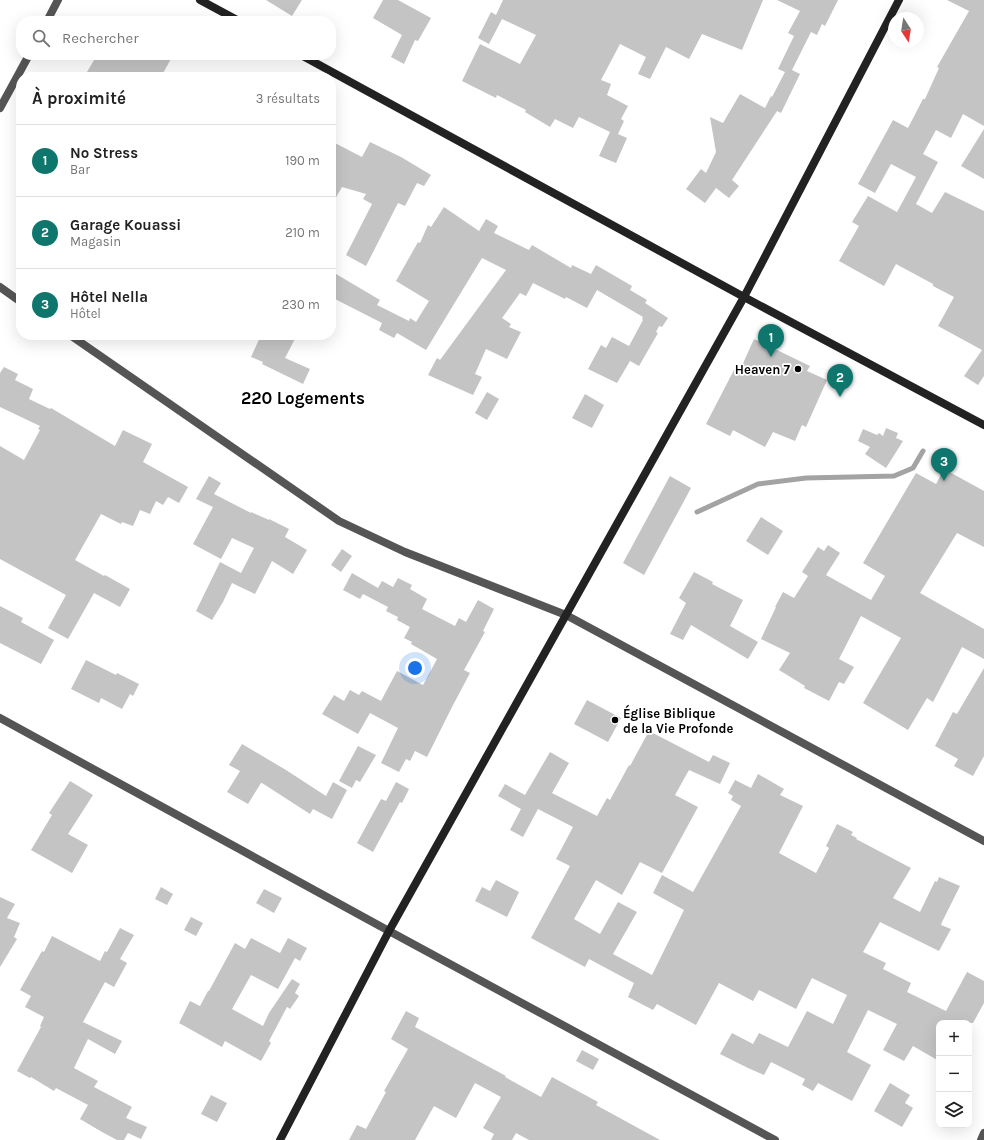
<!DOCTYPE html>
<html lang="fr">
<meta charset="utf-8">
<style>
body{margin:0;font-family:Karla,sans-serif;background:#f6f6f6;color:#222}
.controls{position:absolute;right:12px;bottom:12px;display:grid;overflow:hidden;border-radius:8px;box-shadow:0 4px 16px #0002}
.controls button{width:36px;height:36px;display:grid;place-items:center;padding:0;border:0;border-bottom:1px solid #e0e0e0;background:#fff;color:#222;font:20px sans-serif}
.compass{position:absolute;left:888px;top:12px;width:36px;height:36px;border-radius:50%;background:#fff;box-shadow:0 4px 16px #0002;rotate:168deg}
.you{position:absolute;left:415px;top:668px;width:14px;height:14px;margin:-10px;border:3px solid #fff;border-radius:50%;background:#1a73e8;box-shadow:0 0 0 6px #1a73e833}
.badge{display:grid;place-items:center;width:26px;height:26px;border-radius:50%;background:#0f766e;color:#fff;font-size:13px;font-weight:700}
.pin{position:absolute;translate:-50% -33px;filter:drop-shadow(0 1px 2px #0008)}
.pin::after{content:'';position:absolute;top:21px;width:14px;height:12px;background:inherit;clip-path:polygon(0 0,100% 0,50% 100%)}
.list{margin:0;padding:0;list-style:none}
h2{display:flex;justify-content:space-between;align-items:center;height:52px;margin:0;padding:0 16px;font-size:17px}
h2 small{font-size:13px;font-weight:400;color:#767676}
.list li{display:grid;grid-template-columns:26px 1fr auto;gap:12px;align-items:center;box-sizing:border-box;height:72px;padding:0 16px;border-top:1px solid #e0e0e0}
.list b{display:block;font-size:15px;white-space:nowrap}
.list p{margin:0;font-size:13px;white-space:nowrap;color:#767676}
.list em{font-size:13px;font-style:normal;color:#767676}
.icon{flex:none;width:22px;height:22px;fill:none;stroke:currentColor;stroke-width:2;stroke-linecap:round;stroke-linejoin:round}
.map{position:relative;flex:none;width:984px;height:1140px;overflow:hidden}
.search{position:absolute;background:#fff;box-shadow:0 4px 16px #0002;left:16px;top:16px;width:320px;height:44px;display:flex;align-items:center;gap:10px;box-sizing:border-box;padding:0 14px;border-radius:16px;color:#767676;font-size:15px}
.panel{position:absolute;background:#fff;box-shadow:0 4px 16px #0002;left:16px;top:72px;width:320px;height:268px;border-radius:16px}
.map>svg:first-child{display:block}
</style>
<div class="map">
<svg width="984" height="1140" viewBox="0 0 984 1140">
<rect width="100%" height="100%" fill="#fff"/>
<g fill="none" stroke-linecap="round" stroke-linejoin="round">
<!-- stream -->
<path stroke="#a3a3a3" stroke-width="5" d="M697,512L758,484L806,478L894,476L913,468L923,451"/>
</g>
<!-- building -->
<g fill="#c4c4c4">
<path d="M266,0H302L292,16Z"/>
<path d="M383,0H398L431,18L418,41L415,40L404,64L391,57L402,35L373,18Z"/>
<path d="M503,0H763L742,50L702,34L689,59L666,47L650,79L638,74L646,57L620,44L601,80L611,84L607,95L628,106L621,119L624,121L618,134L627,138L616,163L599,156L610,132L579,117L573,128L555,119L550,127L525,112L526,110L497,95L496,98L462,81L480,44L520,64L536,35L502,19L489,44L478,38L491,12L496,15Z"/>
<path d="M777,0H838L825,26L822,24L817,35L811,32L792,70L800,74L781,113L777,111L732,180L739,186L729,198L716,188L705,203L686,189L701,169L706,173L716,152L710,117L723,123L740,94L765,108L771,96L772,97L785,72L778,69L794,36L788,33L800,11Z"/>
<path d="M947,0H984V126L963,114L951,138L936,130L923,154L938,162L916,204L932,213L945,192L984,211V376L978,385L964,376L982,350L938,326L954,297L933,286V284L896,264L884,286L839,261L859,226L852,222L868,196L897,212L916,177L891,164L875,193L858,184L893,120L908,128L923,99H925L939,68L937,67L969,11Z"/>
<path d="M97,55H173L161,77H84Z"/>
<path d="M984,129V179L961,166Z"/>
<path d="M331,141L362,157L370,142L401,157L431,175L424,186L417,183L405,206L398,203L366,266L346,255L372,204L363,199L366,194L342,187L331,206Z"/>
<path d="M444,207L479,231L486,219L498,226L494,233L529,250L532,245L571,268L572,265L591,274L596,265L632,286L630,290L647,300L645,303L668,318L662,327L659,326L656,332L658,333L639,366L630,361L617,383L588,369L601,345L606,348L612,337L629,346L643,320L642,319L643,317L597,290L587,308L566,297L565,299L533,283L526,296L520,293L502,318L511,324L509,327L521,332L507,359L486,349L475,374L482,377L473,395L428,375L437,358L440,360L506,270L482,258L426,350L397,333L394,338L379,330L382,323L331,297V271L380,300L377,305L409,321L410,318L416,322L429,301L396,281L418,242L420,243L428,225L431,227Z"/>
<path d="M261,335H297L285,358L310,369L303,384L262,364L263,362L251,357Z"/>
<path d="M754,339L810,366L807,371L827,380L806,427L802,425L795,441L773,432L765,447L733,430L730,436L706,424L735,368L740,370Z"/>
<path d="M4,367L18,374L15,380L33,389L29,399L50,409L51,408L115,446L123,430L152,444L143,462L188,487L179,503L168,497L163,505L156,501L150,514L140,510L133,526L122,522L121,524L101,514L75,560L104,576L105,575L130,589L120,607L94,593L68,639L48,628L66,595L0,559V446L24,460L40,430L38,429L40,426L0,407V373Z"/>
<path d="M487,392L499,399L487,420L475,413Z"/>
<path d="M585,394L604,405L592,428L572,418Z"/>
<path d="M886,428L898,433L896,438L903,441L886,468L865,454L870,447L858,441L863,429L877,435L879,433L883,436Z"/>
<path d="M944,469L984,491V547L957,533L920,593L984,629V659L962,647L933,702L927,698L908,730L863,703L901,638L861,616L839,659L854,667L844,684L839,682L829,701L804,688L805,686L779,670L790,653L761,639L776,607H775L783,592L794,598L808,576L802,572L818,547L824,551L828,545L840,553L826,575L871,600L885,576L863,563L916,473L936,484Z"/>
<path d="M209,476L221,483L214,494L251,513V512L269,520V519L289,529L285,537L307,550L293,574L272,561L255,594L232,583L223,602L212,620L196,611L220,562L241,573L254,548L232,538L221,559L193,544L213,507L196,499Z"/>
<path d="M670,476L691,488L644,575L623,563Z"/>
<path d="M761,517L783,531L768,555L746,541Z"/>
<path d="M342,549L352,556L341,572L331,565Z"/>
<path d="M694,572L713,582L712,584L743,600L730,626L758,642L748,659L691,625L683,640L670,634L686,603L679,598Z"/>
<path d="M352,573L378,588L382,581L393,587L398,578L412,585L410,589L427,599L422,609L455,626L459,618L466,622L478,600L494,609L483,631L485,632L464,670L470,673L452,707L427,757L415,751L410,761L406,759L399,772L381,763L398,728L370,713L358,734L322,714L334,695L344,701L350,690L359,695L362,691L381,701L397,671L423,685L437,659L411,644L412,642L404,638L410,627L397,620L398,617L386,611L388,607L363,594L360,599L343,590Z"/>
<path d="M0,606L23,618L21,622L54,640L41,664L0,643Z"/>
<path d="M86,660L116,675L117,673L139,684L133,696L130,694L122,709L101,698L99,703L71,689Z"/>
<path d="M984,668V756L973,776L954,766L958,759L935,746L953,712L957,714Z"/>
<path d="M587,700L621,718L608,742L574,724Z"/>
<path d="M649,731L709,762L713,755L730,763L720,784L689,770L675,795L698,807L662,873L640,862L622,895L596,880L574,919L600,934L618,902L637,912L613,954L652,975L684,910L653,893L662,875L693,892L741,806L731,800L733,796L728,793L735,780L751,788L758,774L784,789L780,795L803,806L779,853L816,873L829,848L826,846L837,824L853,832L851,835L857,838L856,839L911,868L893,898L920,912L935,881L937,882L939,877L960,886L942,922L941,925L951,929L939,951L880,922L863,952L886,963L883,969L911,983L907,992L946,1011L967,972L984,981V1003L973,1023H939V1061L913,1046L904,1061L883,1050L897,1024L868,1010L847,1052L871,1065L852,1101L818,1083L813,1091L802,1085L805,1079L771,1062L764,1075L748,1068L720,1054L732,1033L753,1044L759,1033L788,1047L807,1011L833,1024L847,995L812,978L796,1009L759,990L753,1001L719,983L696,1025L657,1004L653,1010L628,997L634,983L589,959L585,967L531,938L570,866L556,859L573,827L538,809L523,837L510,830L521,809L498,796L505,784L525,795L550,752L569,763L552,793L597,816L607,798L610,800L629,765L630,766Z"/>
<path d="M242,744L286,770L326,796L333,782L347,790L332,819L313,809L310,814L262,783H261L248,804L227,792L240,771L229,765Z"/>
<path d="M358,746L376,755L360,782L356,780L352,788L339,781Z"/>
<path d="M70,781L93,795L68,834L88,845L72,873L31,850L52,815L49,813Z"/>
<path d="M396,782L409,789L402,803L400,802L373,852L357,843L381,799L386,801Z"/>
<path d="M496,880L519,892L507,917L475,901L482,887L490,891Z"/>
<path d="M161,887L173,894L167,905L155,899Z"/>
<path d="M264,889L282,898L274,913L256,903Z"/>
<path d="M0,897L15,904L7,918L20,923L14,937L17,939L0,967Z"/>
<path d="M191,917L203,923L196,936L184,930Z"/>
<path d="M120,928L134,935L120,959L127,963L114,987L105,982L83,1022L122,1041L115,1054L88,1039L74,1068L98,1081L94,1087L132,1107L126,1118L147,1127L141,1139L128,1133L124,1140H117L102,1132L80,1119L88,1105L56,1088L54,1091L31,1077L30,1078L17,1071L41,1027L40,1026L44,1017L25,1007L31,996L20,990L42,951L44,952L52,936L100,961L105,951L107,952Z"/>
<path d="M251,938L280,953L288,938L307,948L300,961L295,958L278,989L251,975L232,1009L263,1026L269,1013L292,979L300,984L295,993L299,996L290,1009L287,1007L269,1041L271,1043L261,1061L225,1041L222,1047L179,1023L190,1001L200,1006L208,991H209L235,943L245,949Z"/>
<path d="M406,1011L419,1018L415,1027L506,1076L505,1077L541,1097L552,1077L598,1102L596,1105L660,1140H529L516,1133L512,1140H491L494,1134L483,1128L501,1097L475,1083L456,1118L434,1106L415,1140H349L357,1125L366,1129L386,1092L384,1091L408,1049L391,1039Z"/>
<path d="M582,1050L599,1059L593,1070L576,1061Z"/>
<path d="M890,1083L910,1095L905,1103L913,1108L902,1127L874,1111Z"/>
<path d="M211,1095L227,1103L217,1122L201,1114Z"/>
</g>
<g fill="none" stroke-linecap="round" stroke-linejoin="round">
<!-- street -->
<g stroke="#555" stroke-width="8">
<path d="M47,21L58,0"/>
<path d="M0,108L29,55"/>
<path d="M0,287L21,302"/>
<path d="M70,335L339,521L405,552L566,615L984,841"/>
<path d="M0,718L389,931L775,1140"/>
<path d="M981,1140L984,1133"/>
</g>
<!-- secondary -->
<g stroke="#222" stroke-width="8">
<path d="M200,0L239,21"/>
<path d="M301,55L744,297L984,425"/>
<path d="M280,1140L389,931L744,297L899,0"/>
</g>
</g>
<!-- markers -->
<g fill="#000" stroke="#fff" stroke-width="1.5">
<circle cx="798" cy="369" r="4"/>
<circle cx="615" cy="720" r="4"/>
</g>
<g text-anchor="middle" stroke-width="3.5" stroke-linejoin="round" paint-order="stroke">
<!-- poi labels -->
<g font-size="13" font-weight="bold" fill="#000" stroke="#fff" text-anchor="end">
<text x="790" y="374">Heaven 7</text>
<text x="623" y="718" text-anchor="start">Église Biblique<tspan x="623" dy="15">de la Vie Profonde</tspan></text>
</g>
<!-- district labels -->
<g font-size="17" font-weight="bold" fill="#000" stroke="#fff">
<text x="303" y="404">220 Logements</text>
</g>
</g>
</svg>
<div class="controls">
<button>+</button>
<button>−</button>
<button><svg class="icon" aria-label="layers" viewBox="0 0 24 24"><path d="M12 4l9 5-9 5-9-5zM3 14l9 5 9-5"/></svg></button>
</div>
<svg class="compass" viewBox="-18 -18 36 36"><path d="M0-13l5 13h-10z" fill="#e53935"/><path d="M0 13l5-13h-10z" fill="#767676"/></svg>
<div class="you"></div>
<div class="pin badge" style="left:771px;top:357px">1</div>
<div class="pin badge" style="left:840px;top:397px">2</div>
<div class="pin badge" style="left:944px;top:481px">3</div>
<div class="search"><svg class="icon" aria-label="search" viewBox="0 0 24 24"><circle cx="10" cy="10" r="6"/><path d="M15 15l6 6"/></svg>Rechercher</div>
<section class="panel">
<h2>À proximité<small>3 résultats</small></h2>
<ul class="list">
<li><span class="badge">1</span><div><b>No Stress</b><p>Bar</p></div><em>190 m</em></li>
<li><span class="badge">2</span><div><b>Garage Kouassi</b><p>Magasin</p></div><em>210 m</em></li>
<li><span class="badge">3</span><div><b>Hôtel Nella</b><p>Hôtel</p></div><em>230 m</em></li>
</ul>
</section>
</div>
